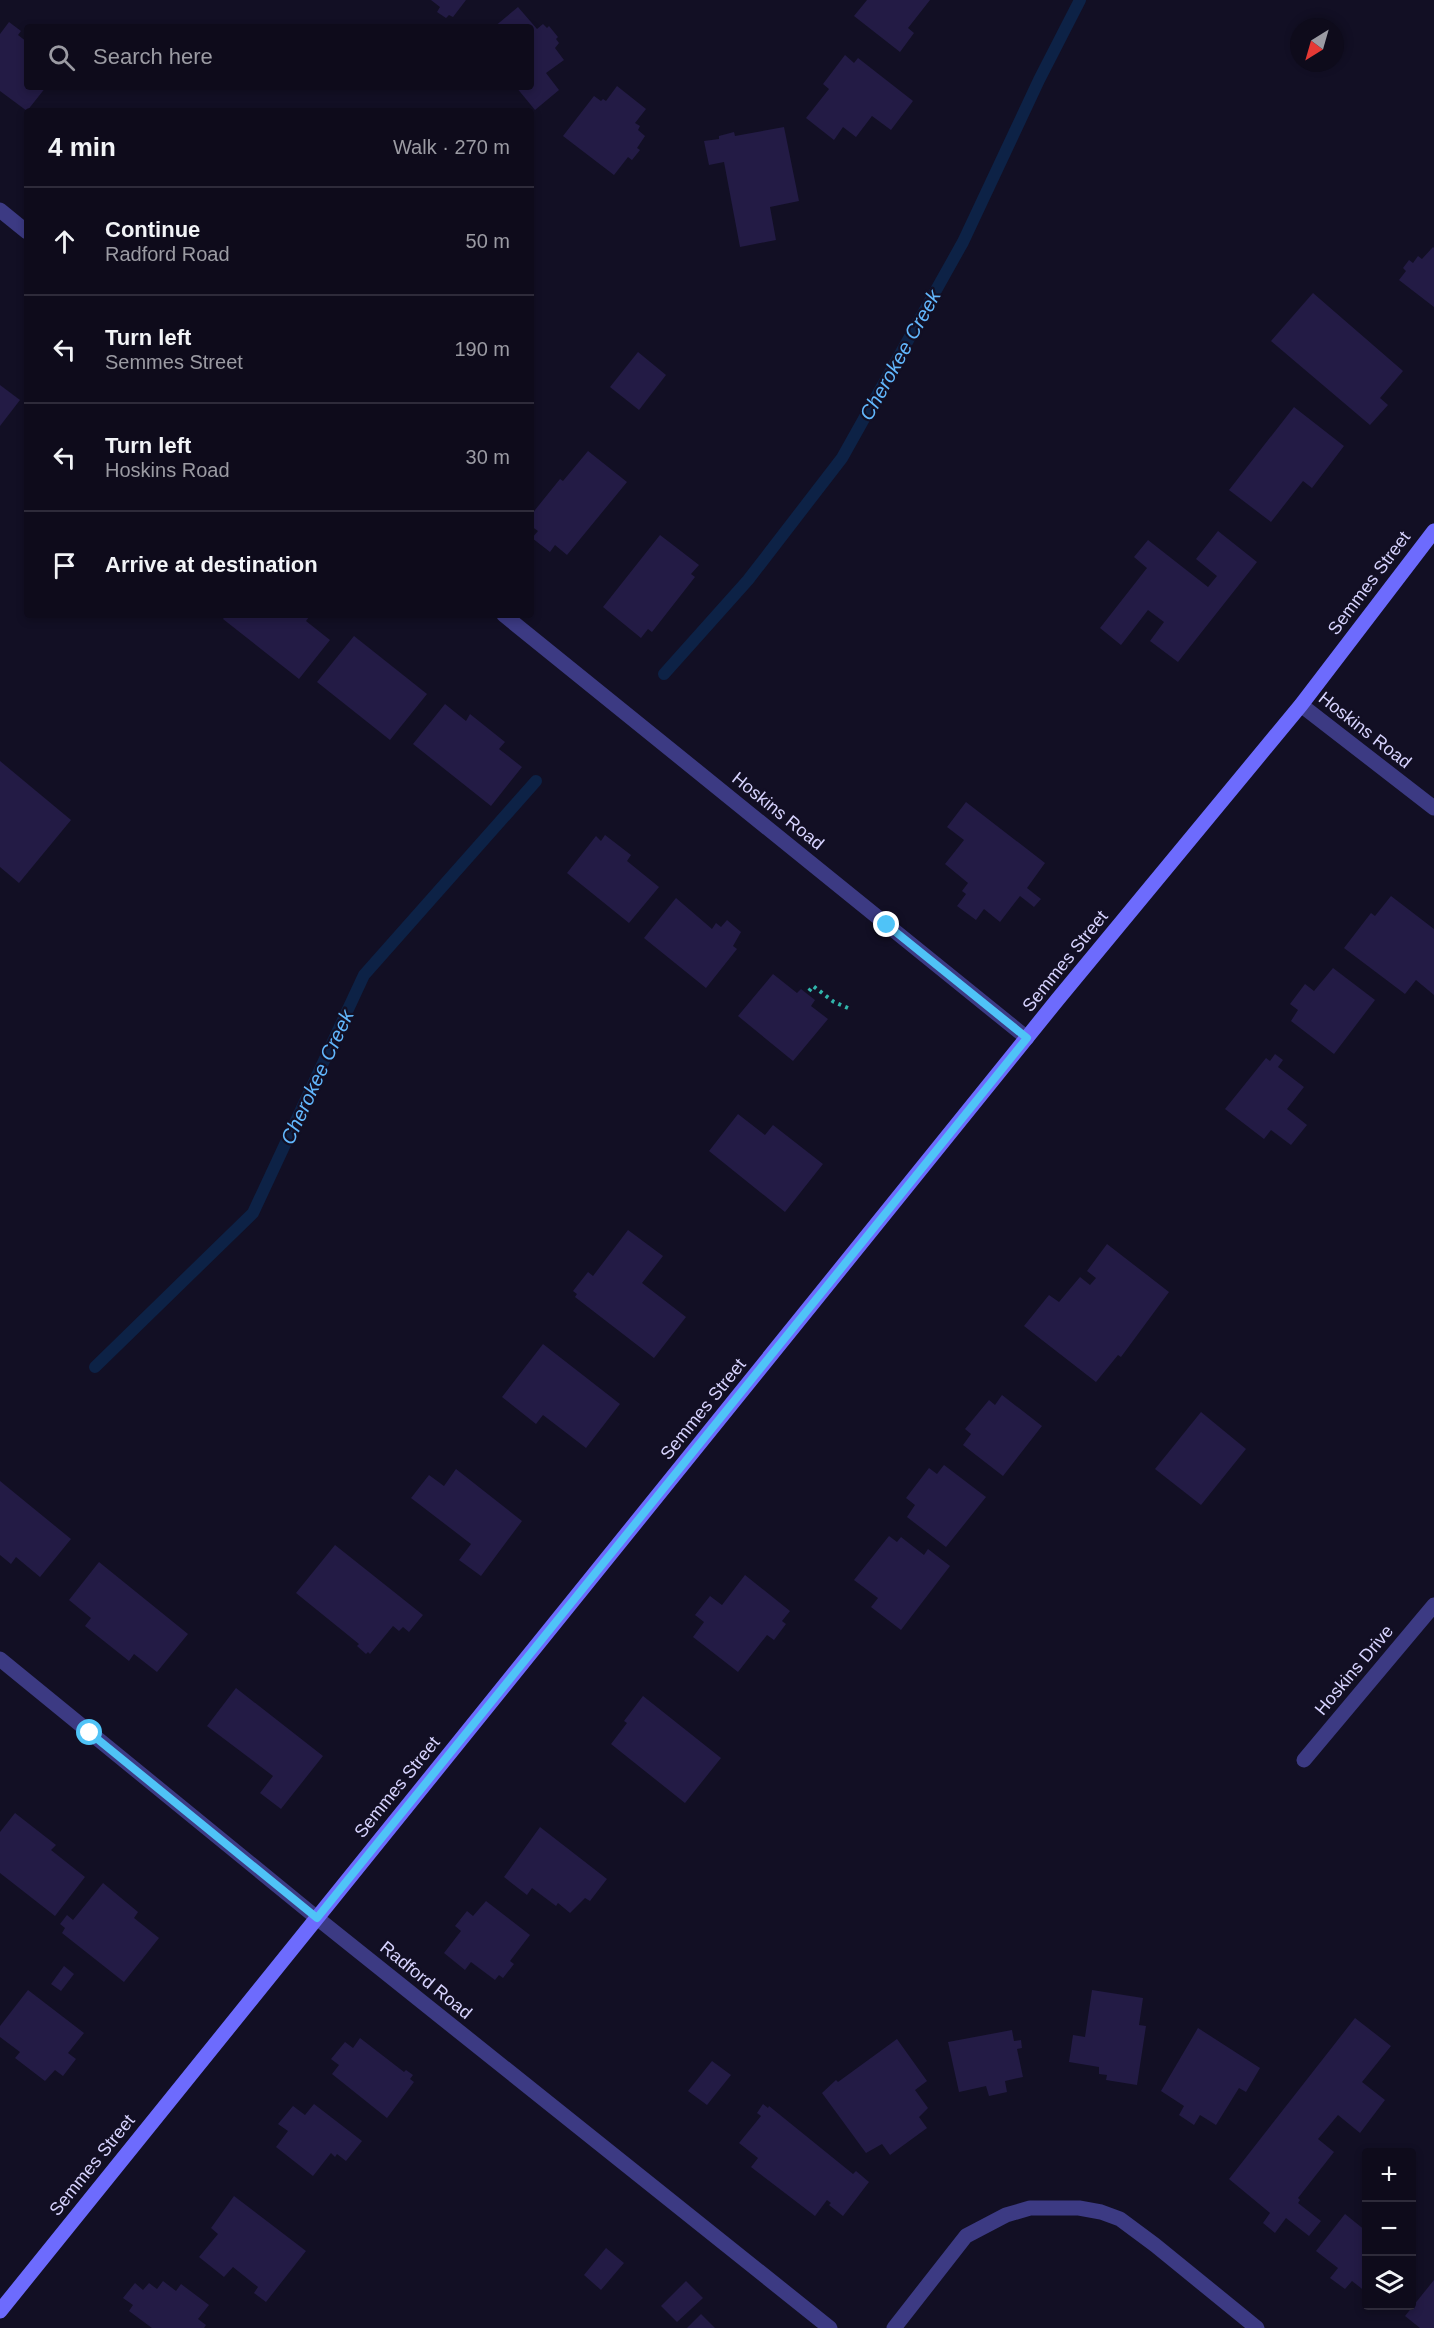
<!DOCTYPE html>
<meta charset="utf-8">
<style>
body{margin:0;font-family:Helvetica,sans-serif;background:#1c1928;color:#f1f3f6}
.controls{position:absolute;right:18px;bottom:18px;display:grid;overflow:hidden;border-radius:6px;box-shadow:0 3px 9px #0003}
.controls button{width:54px;height:54px;display:grid;place-items:center;padding:0;border:0;border-bottom:2px solid #2e2b3a;background:#0e0b1b;color:#f1f3f6;font:30px sans-serif}
.compass{position:absolute;left:1290px;top:18px;width:54px;height:54px;border-radius:50%;background:#0e0b1b;box-shadow:0 3px 9px #0003;rotate:217deg}
.stop{position:absolute;width:18px;height:18px;margin:-14px;border:4px solid #4fc3f7;border-radius:50%;background:#fff}
.stop.end{background:#4fc3f7;border-color:#fff;box-shadow:0 2px 6px #0008}
.list{margin:0;padding:0;list-style:none}
h2{display:flex;justify-content:space-between;align-items:center;height:78px;margin:0;padding:0 24px;font-size:26px}
h2 small{font-size:20px;font-weight:400;color:#9b9ba3}
.list li{display:grid;grid-template-columns:39px 1fr auto;gap:18px;align-items:center;box-sizing:border-box;height:108px;padding:0 24px;border-top:2px solid #2e2b3a}
.list b{display:block;font-size:22px;white-space:nowrap}
.list p{margin:0;font-size:20px;white-space:nowrap;color:#9b9ba3}
.list em{font-size:20px;font-style:normal;color:#9b9ba3}
.icon{flex:none;width:33px;height:33px;fill:none;stroke:currentColor;stroke-width:2;stroke-linecap:round;stroke-linejoin:round}
.map{position:relative;flex:none;width:1434px;height:2328px;overflow:hidden}
.search{position:absolute;background:#0e0b1b;box-shadow:0 3px 9px #0003;left:24px;top:24px;width:510px;height:66px;display:flex;align-items:center;gap:15px;box-sizing:border-box;padding:0 21px;border-radius:6px;color:#9b9ba3;font-size:22px}
.panel{position:absolute;background:#0e0b1b;box-shadow:0 3px 9px #0003;left:24px;top:108px;width:510px;height:510px;border-radius:6px}
.map>svg:first-child{display:block}
</style>
<div class="map">
<svg width="1434" height="2328" viewBox="0 0 1434 2328">
<rect width="100%" height="100%" fill="#120f24"/>
<g fill="none" stroke-linecap="round" stroke-linejoin="round">
<!-- stream -->
<g stroke="#0d2246" stroke-width="12">
<path d="M664,674L748,580L842,458L963,242L1039,80L1080,0"/>
<path d="M95,1367L253,1213L364,975L536,781"/>
</g>
</g>
<!-- building -->
<g fill="#231b45">
<path d="M431,0H466L453,17L449,15L446,18L437,12L440,7Z"/>
<path d="M867,0H930L908,28L914,33L900,52L854,16Z"/>
<path d="M518,7L537,29L543,24L547,28L549,26L558,37L556,39L559,43L555,48L564,60L546,73L559,90L535,110L516,87H531V27H494Z"/>
<path d="M9,22L21,31L18,35L27,42V87H46L27,111L0,91V34Z"/>
<path d="M845,55L854,63L858,58L913,101L891,130L872,116L856,137L843,127L834,140L806,118L829,89L823,84Z"/>
<path d="M617,86L646,109L635,123L640,126L638,130L645,136L637,148L640,150L632,160L628,157L614,175L563,136L594,96L601,101L603,99L606,101Z"/>
<path d="M784,127L799,201L770,207L776,240L740,247L724,162L709,165L704,141L719,139V136L734,132L735,136Z"/>
<path d="M1433,247L1434,248V307L1399,280L1406,271L1403,268L1409,260L1413,263L1418,256L1422,259Z"/>
<path d="M1313,293L1403,371L1380,398L1388,405L1370,425L1271,341Z"/>
<path d="M638,352L666,375L639,410L610,387Z"/>
<path d="M0,385L20,400L0,426Z"/>
<path d="M1294,407L1344,446L1312,488L1303,481L1271,522L1229,490Z"/>
<path d="M588,451L627,482L567,555L555,545L550,552L532,538L538,531L531,526V515L560,479L563,481Z"/>
<path d="M1218,531L1257,562L1178,662L1150,641L1164,622L1148,610L1121,645L1100,628L1147,568L1134,557L1148,540L1208,587L1217,576L1196,559Z"/>
<path d="M660,535L699,565L691,574L695,577L652,632L648,629L641,638L603,607Z"/>
<path d="M226,615H307L309,617L306,621L330,640L299,679L223,619Z"/>
<path d="M354,636L427,694L390,740L317,682Z"/>
<path d="M445,704L466,721L470,714L505,742L499,749L522,767L491,806L413,744Z"/>
<path d="M0,761L71,820L19,883L0,867Z"/>
<path d="M966,802L1045,863L1027,888L1041,899L1034,907L1020,896L1000,922L984,909L976,920L957,906L966,894L962,891L968,883L945,864L964,840L947,827Z"/>
<path d="M605,835L631,855L627,861L659,887L629,923L567,873L596,836L601,841Z"/>
<path d="M1391,896L1434,929V995L1416,980L1405,994L1344,948L1371,913L1375,916Z"/>
<path d="M676,898L712,929L716,923L721,927L727,920L741,932L733,946L737,949L706,988L644,938Z"/>
<path d="M1333,968L1375,1000L1334,1054L1291,1021L1298,1010L1290,1004L1305,984L1314,991Z"/>
<path d="M773,974L797,993L801,989L815,1000L811,1006L828,1019L793,1061L738,1016Z"/>
<path d="M1275,1054L1283,1060L1278,1067L1304,1087L1287,1109L1307,1125L1291,1145L1271,1130L1264,1139L1225,1109L1266,1058L1270,1061Z"/>
<path d="M738,1114L765,1135L773,1125L823,1164L785,1212L709,1151Z"/>
<path d="M628,1230L663,1256L642,1283L686,1317L654,1358L575,1297L577,1294L573,1291L588,1272L593,1276Z"/>
<path d="M1107,1244L1169,1292L1121,1357L1118,1355L1096,1382L1024,1326L1049,1295L1059,1302L1080,1277L1090,1285L1096,1278L1087,1271Z"/>
<path d="M543,1344L620,1404L586,1448L543,1415L536,1424L502,1397Z"/>
<path d="M1002,1395L1042,1426L1003,1476L963,1445L971,1434L965,1429L989,1400L995,1405Z"/>
<path d="M1201,1412L1246,1449L1201,1505L1155,1469Z"/>
<path d="M944,1465L986,1497L946,1547L907,1517L915,1505L906,1498L929,1468L937,1474Z"/>
<path d="M456,1469L522,1521L481,1576L459,1560L471,1544L411,1498L429,1475L444,1486Z"/>
<path d="M0,1481L71,1539L40,1577L16,1557L11,1564L0,1555Z"/>
<path d="M889,1536L897,1542L901,1537L924,1555L928,1549L950,1566L901,1630L871,1607L878,1598L854,1580Z"/>
<path d="M335,1545L423,1615L409,1632L403,1627L399,1631L393,1626L370,1654L368,1652L366,1654L357,1646L359,1644L296,1593Z"/>
<path d="M99,1562L188,1634L157,1672L134,1654L129,1661L85,1626L91,1618L69,1600Z"/>
<path d="M745,1575L790,1611L782,1621L786,1624L774,1640L767,1635L738,1672L693,1637L704,1622L695,1615L710,1596L722,1605Z"/>
<path d="M236,1688L323,1756L281,1809L260,1793L273,1776L207,1726Z"/>
<path d="M643,1696L721,1758L685,1803L611,1744L627,1723L624,1721Z"/>
<path d="M15,1813L56,1845L51,1850L85,1877L55,1916L0,1873V1832Z"/>
<path d="M540,1827L607,1879L590,1901L585,1898L570,1913L558,1903L556,1906L532,1888L527,1895L504,1877Z"/>
<path d="M103,1883L138,1912L134,1918L159,1938L124,1982L62,1933L65,1928L60,1924L67,1915L73,1920Z"/>
<path d="M486,1901L530,1935L510,1961L514,1964L503,1978L499,1975L495,1980L471,1962L465,1970L444,1953L461,1931L455,1926L467,1911L473,1916Z"/>
<path d="M64,1966L74,1974L61,1991L51,1984Z"/>
<path d="M28,1990L84,2033L68,2053L76,2059L63,2076L55,2070L45,2081L15,2058L20,2052L0,2037V2026Z"/>
<path d="M1092,1990L1143,1998L1139,2025L1146,2026L1137,2085L1106,2080L1107,2075L1099,2074V2067L1069,2062L1073,2035L1085,2037Z"/>
<path d="M1355,2018L1391,2046L1362,2082L1385,2100L1360,2133L1338,2115L1318,2139L1334,2152L1298,2198L1300,2200L1298,2203L1321,2221L1309,2236L1286,2218L1275,2233L1263,2223L1270,2213L1229,2179Z"/>
<path d="M1198,2028L1260,2068L1246,2092L1239,2088L1216,2125L1200,2115L1194,2125L1179,2115L1184,2106L1161,2091Z"/>
<path d="M1012,2030L1014,2041L1021,2040L1022,2048L1017,2049L1023,2077L1005,2081L1007,2092L989,2096L986,2086L959,2092L948,2042Z"/>
<path d="M360,2038L404,2072L406,2070L413,2075L410,2079L414,2082L387,2118L332,2074L339,2065L331,2059L345,2042L353,2048Z"/>
<path d="M897,2039L927,2081L915,2090L928,2108L919,2117L927,2128L890,2155L882,2144L866,2153L822,2093L836,2080L838,2082Z"/>
<path d="M712,2061L731,2075L707,2105L688,2091Z"/>
<path d="M314,2104L362,2141L346,2161L337,2154L335,2157L331,2153L313,2176L276,2147L288,2131L278,2124L293,2106L305,2115Z"/>
<path d="M763,2104L768,2108L769,2106L853,2174L856,2171L869,2182L843,2216L829,2205L831,2203L827,2200L815,2216L751,2167L758,2158L739,2143L761,2116L757,2113Z"/>
<path d="M234,2196L306,2251L266,2302L254,2293L258,2287L233,2267L224,2277L199,2257L218,2234L211,2228Z"/>
<path d="M1345,2214L1366,2231V2292L1352,2281L1345,2289L1330,2278L1338,2268L1316,2251Z"/>
<path d="M606,2248L624,2263L601,2290L584,2275Z"/>
<path d="M1434,2280V2328H1420L1405,2316Z"/>
<path d="M163,2281L176,2291L181,2284L209,2305L198,2319L206,2325L204,2328H152L129,2311L133,2305L123,2298L135,2283L143,2290L149,2283L157,2289Z"/>
<path d="M686,2281L703,2298L677,2322L661,2306Z"/>
<path d="M701,2314L715,2328H687Z"/>
</g>
<g fill="none" stroke-linecap="round" stroke-linejoin="round">
<!-- path -->
<path stroke="#31b5ab" stroke-width="4" stroke-dasharray="3 4.5" stroke-linecap="butt" d="M809,991L813,986L834,1002L848,1008"/>
<!-- street -->
<g stroke="#3c3a83" stroke-width="15">
<path d="M0,210L27,232"/>
<path d="M504,615L1027,1038"/>
<path d="M1301,705L1434,808"/>
<path d="M0,1659L317,1918L830,2328"/>
<path d="M1304,1760L1434,1605"/>
<path d="M894,2328L966,2236L1006,2215L1030,2208H1079L1101,2212L1120,2219L1155,2245L1257,2328"/>
</g>
<!-- secondary -->
<path stroke="#6d6bfd" stroke-width="15" d="M0,2311L1058,999L1301,705L1434,531"/>
</g>
<g fill="none" stroke-linecap="round" stroke-linejoin="round">
<!-- route -->
<path stroke="#4fc3f7" stroke-width="8" d="M90,1733L317,1918L1027,1038L887,925"/>
</g>
<g text-anchor="middle" stroke-width="4.5" stroke-linejoin="round" paint-order="stroke">
<!-- street labels -->
<g font-size="18" fill="#d7d3fe" stroke="#120f24">
<text transform="translate(1369 583) rotate(-53)" y="6">Semmes Street</text>
<text transform="translate(1365 730) rotate(38)" y="6">Hoskins Road</text>
<text transform="translate(778 811) rotate(39)" y="6">Hoskins Road</text>
<text transform="translate(1065 961) rotate(-51)" y="6">Semmes Street</text>
<text transform="translate(703 1409) rotate(-51)" y="6">Semmes Street</text>
<text transform="translate(1354 1670) rotate(-50)" y="6">Hoskins Drive</text>
<text transform="translate(397 1787) rotate(-51)" y="6">Semmes Street</text>
<text transform="translate(426 1980) rotate(39)" y="6">Radford Road</text>
<text transform="translate(92 2165) rotate(-51)" y="6">Semmes Street</text>
</g>
<!-- water labels -->
<g font-size="20" font-style="italic" fill="#62b7fd" stroke="#120f24">
<text transform="translate(900 355) rotate(-61)" y="7">Cherokee Creek</text>
<text transform="translate(317 1077) rotate(-65)" y="7">Cherokee Creek</text>
</g>
</g>
</svg>
<div class="controls">
<button>+</button>
<button>−</button>
<button><svg class="icon" aria-label="layers" viewBox="0 0 24 24"><path d="M12 4l9 5-9 5-9-5zM3 14l9 5 9-5"/></svg></button>
</div>
<svg class="compass" viewBox="-18 -18 36 36"><path d="M0-13l5 13h-10z" fill="#e53935"/><path d="M0 13l5-13h-10z" fill="#9b9ba3"/></svg>
<div class="stop" style="left:90px;top:1733px"></div>
<div class="stop end" style="left:887px;top:925px"></div>
<div class="search"><svg class="icon" aria-label="search" viewBox="0 0 24 24"><circle cx="10" cy="10" r="6"/><path d="M15 15l6 6"/></svg>Search here</div>
<section class="panel">
<h2>4 min<small>Walk · 270 m</small></h2>
<ul class="list">
<li><svg class="icon" aria-label="ahead" viewBox="0 0 24 24"><path d="M12 20V5M6 11l6-6 6 6"/></svg><div><b>Continue</b><p>Radford Road</p></div><em>50 m</em></li>
<li><svg class="icon" aria-label="left" viewBox="0 0 24 24"><path d="M17 20v-9H6M10 6l-5 5 5 5"/></svg><div><b>Turn left</b><p>Semmes Street</p></div><em>190 m</em></li>
<li><svg class="icon" aria-label="left" viewBox="0 0 24 24"><path d="M17 20v-9H6M10 6l-5 5 5 5"/></svg><div><b>Turn left</b><p>Hoskins Road</p></div><em>30 m</em></li>
<li><svg class="icon" aria-label="arrive" viewBox="0 0 24 24"><path d="M6 21V4h12l-3 4 3 4H6"/></svg><div><b>Arrive at destination</b></div></li>
</ul>
</section>
</div>
